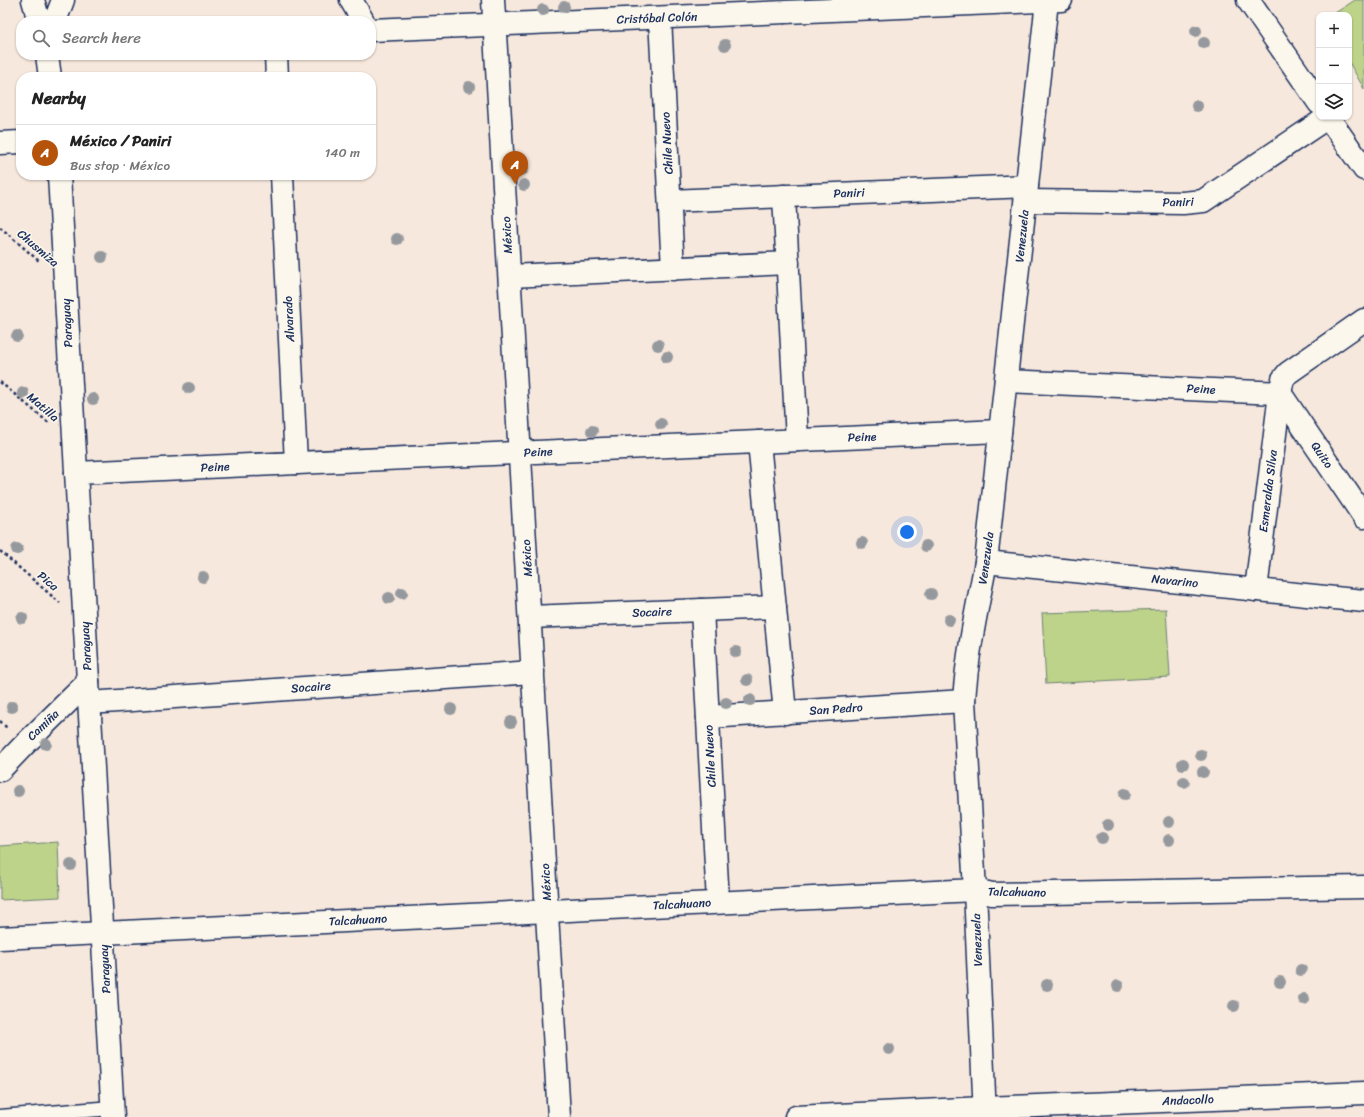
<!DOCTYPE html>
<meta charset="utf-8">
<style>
body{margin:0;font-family:Sriracha,sans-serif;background:#f6f6f6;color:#222}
.controls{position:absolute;right:12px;top:12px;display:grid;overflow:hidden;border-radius:8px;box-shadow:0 1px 3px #0004}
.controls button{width:36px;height:36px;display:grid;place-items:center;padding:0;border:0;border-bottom:1px solid #e0e0e0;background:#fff;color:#222;font:20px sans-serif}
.you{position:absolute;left:907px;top:532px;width:14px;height:14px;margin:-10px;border:3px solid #fff;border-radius:50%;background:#1a73e8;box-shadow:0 0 0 6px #1a73e833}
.badge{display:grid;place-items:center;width:26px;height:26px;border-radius:50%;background:#b45309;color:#fff;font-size:13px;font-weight:700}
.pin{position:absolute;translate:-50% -33px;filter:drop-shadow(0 1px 2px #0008)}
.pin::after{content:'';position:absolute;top:21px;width:14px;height:12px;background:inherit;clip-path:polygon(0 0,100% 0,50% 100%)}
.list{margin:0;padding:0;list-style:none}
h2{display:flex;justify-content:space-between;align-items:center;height:52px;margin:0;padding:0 16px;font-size:17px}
h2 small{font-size:13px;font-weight:400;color:#767676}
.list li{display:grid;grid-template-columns:26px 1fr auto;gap:12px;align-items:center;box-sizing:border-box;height:56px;padding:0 16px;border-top:1px solid #e0e0e0}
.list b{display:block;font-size:15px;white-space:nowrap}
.list p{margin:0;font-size:13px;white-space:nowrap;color:#767676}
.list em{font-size:13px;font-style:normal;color:#767676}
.icon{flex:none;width:22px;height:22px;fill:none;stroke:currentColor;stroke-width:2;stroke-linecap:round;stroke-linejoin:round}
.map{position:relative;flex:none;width:1364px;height:1117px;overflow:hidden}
.search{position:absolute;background:#fff;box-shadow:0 1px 3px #0004;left:16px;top:16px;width:360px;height:44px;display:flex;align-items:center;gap:10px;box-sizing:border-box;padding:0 14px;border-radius:16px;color:#767676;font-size:15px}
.panel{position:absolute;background:#fff;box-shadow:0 1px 3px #0004;left:16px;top:72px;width:360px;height:108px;border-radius:16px}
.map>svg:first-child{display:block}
</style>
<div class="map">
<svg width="1364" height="1117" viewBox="0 0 1364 1117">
<rect width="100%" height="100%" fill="#f7e8dd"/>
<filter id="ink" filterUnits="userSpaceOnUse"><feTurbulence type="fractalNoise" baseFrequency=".025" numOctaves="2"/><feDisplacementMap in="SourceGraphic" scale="8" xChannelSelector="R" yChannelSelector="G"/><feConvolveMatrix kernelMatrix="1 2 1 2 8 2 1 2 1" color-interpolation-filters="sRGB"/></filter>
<g filter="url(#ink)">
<!-- green -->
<g fill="#bdd389" stroke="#6c8174">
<path d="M1355,0H1364V89L1349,62V15H1332Z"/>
<path d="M1166,609L1170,677L1046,684L1042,613Z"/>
<path d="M58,842L60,897L0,900V846Z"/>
</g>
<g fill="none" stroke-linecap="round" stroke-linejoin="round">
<!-- lane casing -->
<g stroke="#1b2f5e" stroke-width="17">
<path id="lane" d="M0,1117L112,1108"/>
</g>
<!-- street casing -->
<g stroke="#1b2f5e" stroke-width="25">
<g id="street">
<path d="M351,0L363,21"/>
<path d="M493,0L559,1117"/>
<path d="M1248,0L1319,103"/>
<path d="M660,18L673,269"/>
<path d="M371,30L1061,0"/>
<path d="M276,55L277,77"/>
<path d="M1328,117L1364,169"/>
<path d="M282,175L296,463"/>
<path d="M784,196L797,440"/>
<path d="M670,201L1027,186"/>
<path d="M1026,201L1183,203L1203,201L1328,117"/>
<path d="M510,276L788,263"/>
<path d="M1006,381L1280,393L1283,379L1288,373L1364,320"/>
<path d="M1280,393L1364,517"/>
<path d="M759,442L785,713"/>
<path d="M76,473L1000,431"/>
<path d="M986,562L1364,601"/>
<path d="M1256,590L1280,393"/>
<path d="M702,610L718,902"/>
<path d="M530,617L775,607"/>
<path d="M89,703L533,672"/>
<path d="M708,717L964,701"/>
<path d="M0,770L25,744L88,682"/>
<path d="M0,938L975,890L992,894L1364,887"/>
<path d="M796,1117L984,1108L1364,1093"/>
<path d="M985,1117L975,890L964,701C967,654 977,608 986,562L1047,1"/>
</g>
</g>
<!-- secondary casing -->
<g stroke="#1b2f5e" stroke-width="25">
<g id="secondary">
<path d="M33,0L39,21"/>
<path d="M55,21L63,0"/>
<path d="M47,55L50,77"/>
<path d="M0,143L21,142"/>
<path d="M59,175L113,1117"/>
</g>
</g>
<!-- path -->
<g stroke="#1b2f5e" stroke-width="2.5" stroke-dasharray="3 3" stroke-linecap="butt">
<path d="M0,227L40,262"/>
<path d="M0,382L50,424"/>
<path d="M0,551L60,603"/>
<path d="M0,721L7,728"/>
</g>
<!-- lane -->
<use href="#lane" stroke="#fbf7ec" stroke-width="14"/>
<!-- street -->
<use href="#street" stroke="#fbf7ec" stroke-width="22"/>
<!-- secondary -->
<use href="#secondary" stroke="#fbf7ec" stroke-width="22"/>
</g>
<!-- trees -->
<g fill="#95999d">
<circle cx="564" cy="7" r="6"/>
<circle cx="543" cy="10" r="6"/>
<circle cx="1196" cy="31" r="6"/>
<circle cx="1204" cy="43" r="6"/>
<circle cx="725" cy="45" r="6"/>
<circle cx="469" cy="87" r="6"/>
<circle cx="1197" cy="106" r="6"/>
<circle cx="523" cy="169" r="6"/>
<circle cx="524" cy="185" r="6"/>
<circle cx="397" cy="239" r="6"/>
<circle cx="102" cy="257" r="6"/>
<circle cx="17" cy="336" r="6"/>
<circle cx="658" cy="345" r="6"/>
<circle cx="667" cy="357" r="6"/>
<circle cx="189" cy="388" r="6"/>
<circle cx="23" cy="393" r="6"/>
<circle cx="93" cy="399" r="6"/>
<circle cx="661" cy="424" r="6"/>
<circle cx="592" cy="431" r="6"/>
<circle cx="862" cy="543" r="6"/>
<circle cx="926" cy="546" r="6"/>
<circle cx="17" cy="549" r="6"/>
<circle cx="203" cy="577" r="6"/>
<circle cx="402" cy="593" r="6"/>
<circle cx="931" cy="594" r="6"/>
<circle cx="389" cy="598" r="6"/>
<circle cx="22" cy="618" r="6"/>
<circle cx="949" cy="620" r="6"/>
<circle cx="736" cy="652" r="6"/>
<circle cx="747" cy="680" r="6"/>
<circle cx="750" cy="700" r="6"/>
<circle cx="726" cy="703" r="6"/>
<circle cx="12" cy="707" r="6"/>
<circle cx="451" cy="709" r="6"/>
<circle cx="511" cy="722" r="6"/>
<circle cx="46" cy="744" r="6"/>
<circle cx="1201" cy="755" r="6"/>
<circle cx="1183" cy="764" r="6"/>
<circle cx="1203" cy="772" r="6"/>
<circle cx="1184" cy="782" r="6"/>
<circle cx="18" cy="791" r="6"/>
<circle cx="1125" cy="794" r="6"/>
<circle cx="1169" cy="822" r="6"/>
<circle cx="1108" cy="825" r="6"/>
<circle cx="1102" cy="838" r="6"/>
<circle cx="1169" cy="840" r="6"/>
<circle cx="71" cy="865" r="6"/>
<circle cx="1301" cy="970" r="6"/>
<circle cx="1280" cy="982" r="6"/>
<circle cx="1047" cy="985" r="6"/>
<circle cx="1118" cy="986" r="6"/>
<circle cx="1304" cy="999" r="6"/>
<circle cx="1234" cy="1006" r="6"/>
<circle cx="889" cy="1049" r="6"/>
</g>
</g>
<g text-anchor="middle" stroke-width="3" stroke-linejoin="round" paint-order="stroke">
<!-- street labels -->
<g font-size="12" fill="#1b2f5e" stroke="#fbf7ec">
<text transform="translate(657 18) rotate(-2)" y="4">Cristóbal Colón</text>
<text transform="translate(667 143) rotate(-93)" y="4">Chile Nuevo</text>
<text transform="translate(849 193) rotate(-2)" y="4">Paniri</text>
<text transform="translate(1178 202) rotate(-1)" y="4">Paniri</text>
<text transform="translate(507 235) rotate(-93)" y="4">México</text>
<text transform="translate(1022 236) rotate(-84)" y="4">Venezuela</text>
<text transform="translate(38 248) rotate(41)" y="4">Chusmiza</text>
<text transform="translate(289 319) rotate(-93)" y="4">Alvarado</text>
<text transform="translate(67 323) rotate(-93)" y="4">Paraguay</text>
<text transform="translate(1201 389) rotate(3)" y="4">Peine</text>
<text transform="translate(43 407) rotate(41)" y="4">Matilla</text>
<text transform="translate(862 437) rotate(-2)" y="4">Peine</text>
<text transform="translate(538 452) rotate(-3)" y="4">Peine</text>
<text transform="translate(1322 455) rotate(56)" y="4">Quito</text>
<text transform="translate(215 467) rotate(-3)" y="4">Peine</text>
<text transform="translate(1268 491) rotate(-83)" y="4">Esmeralda Silva</text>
<text transform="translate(527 558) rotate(-93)" y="4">México</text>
<text transform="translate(986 558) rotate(-82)" y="4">Venezuela</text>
<text transform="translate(48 581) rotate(40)" y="4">Pica</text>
<text transform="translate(1175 581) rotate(6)" y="4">Navarino</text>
<text transform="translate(652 612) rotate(-2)" y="4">Socaire</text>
<text transform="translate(86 646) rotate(-93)" y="4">Paraguay</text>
<text transform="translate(311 687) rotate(-4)" y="4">Socaire</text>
<text transform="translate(836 709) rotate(-4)" y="4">San Pedro</text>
<text transform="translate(43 725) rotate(-44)" y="4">Camiña</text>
<text transform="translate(710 756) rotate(-93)" y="4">Chile Nuevo</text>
<text transform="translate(546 882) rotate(-93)" y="4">México</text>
<text transform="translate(1017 892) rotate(1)" y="4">Talcahuano</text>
<text transform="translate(682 904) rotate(-3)" y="4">Talcahuano</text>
<text transform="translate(358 920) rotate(-3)" y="4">Talcahuano</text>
<text transform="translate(977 940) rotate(-92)" y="4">Venezuela</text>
<text transform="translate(105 969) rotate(-93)" y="4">Paraguay</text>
<text transform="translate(1188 1100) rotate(-2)" y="4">Andacollo</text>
</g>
</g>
</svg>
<div class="controls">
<button>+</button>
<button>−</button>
<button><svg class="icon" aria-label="layers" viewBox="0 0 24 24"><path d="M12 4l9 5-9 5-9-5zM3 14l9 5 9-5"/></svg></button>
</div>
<div class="you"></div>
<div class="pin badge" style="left:515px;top:184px">A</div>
<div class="search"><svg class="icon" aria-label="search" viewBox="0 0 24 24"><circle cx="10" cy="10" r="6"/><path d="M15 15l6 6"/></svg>Search here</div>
<section class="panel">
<h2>Nearby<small></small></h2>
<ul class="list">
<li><span class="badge">A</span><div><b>México / Paniri</b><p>Bus stop · México</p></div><em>140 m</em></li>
</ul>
</section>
</div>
